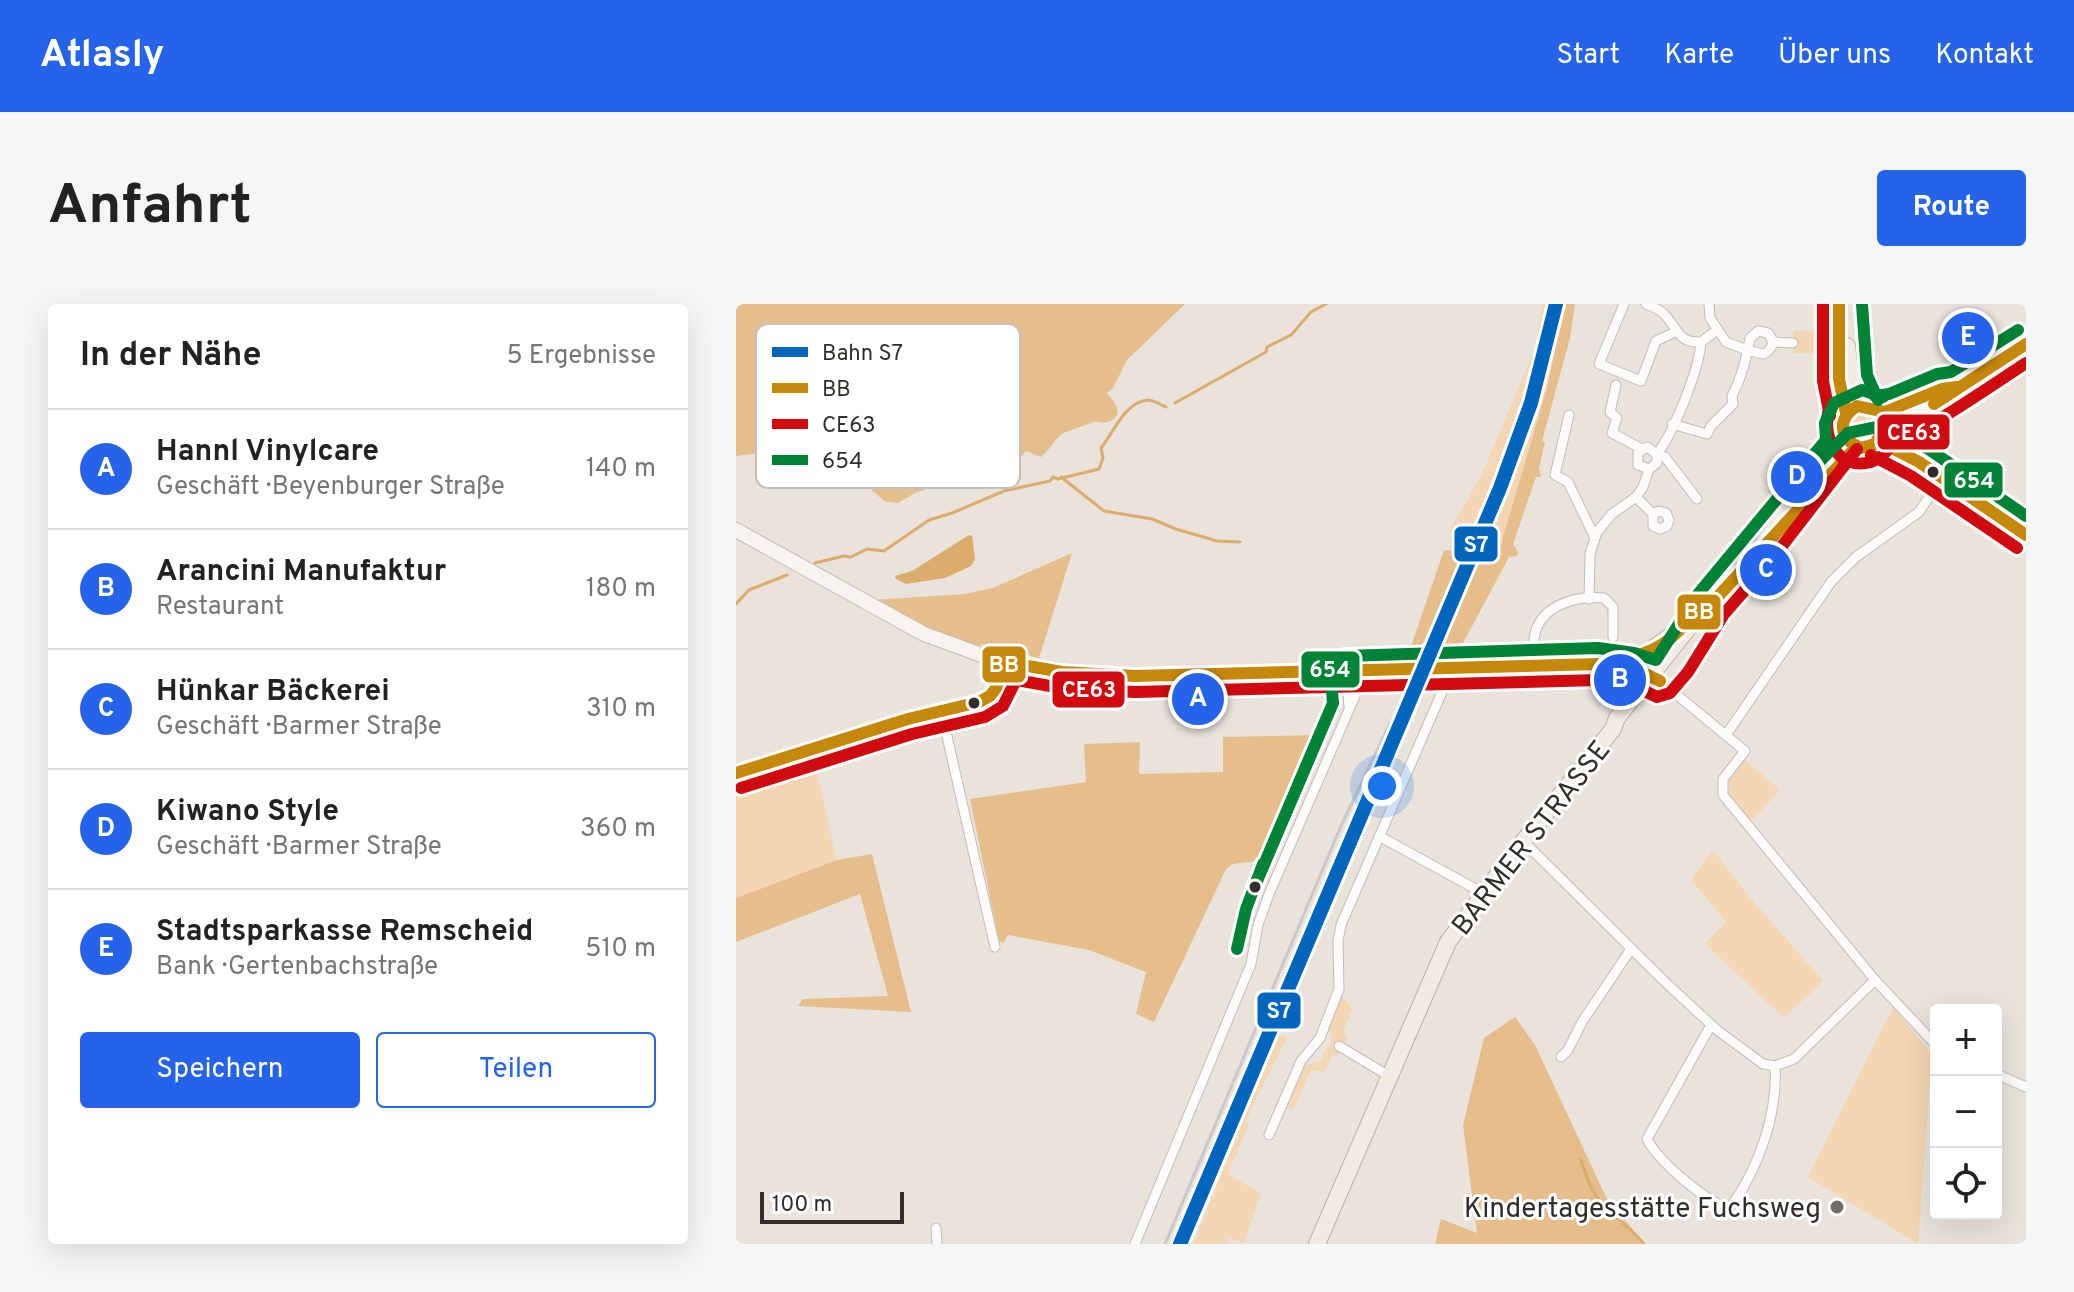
<!DOCTYPE html>
<html lang="de">
<meta charset="utf-8">
<style>
body{margin:0;font-family:Overpass,sans-serif;background:#f6f6f6;color:#222}
.controls{position:absolute;right:24px;bottom:24px;display:grid;overflow:hidden;border-radius:8px;box-shadow:0 8px 32px #0002}
.controls button{width:72px;height:72px;display:grid;place-items:center;padding:0;border:0;border-bottom:2px solid #e0e0e0;background:#fff;color:#222;font:40px sans-serif}
.scale{position:absolute;left:24px;bottom:20px;width:144px;box-sizing:border-box;padding-left:8px;border:4px solid #312d28;border-top:0;font-size:22px;line-height:28px;white-space:nowrap;color:#312d28;-webkit-text-stroke:6px #fff;paint-order:stroke}
.you{position:absolute;left:646px;top:482px;width:28px;height:28px;margin:-20px;border:6px solid #fff;border-radius:50%;background:#1a73e8;box-shadow:0 0 0 12px #1a73e833}
.badge{display:grid;place-items:center;width:52px;height:52px;border-radius:50%;background:#2563eb;color:#fff;font-size:26px;font-weight:700}
.pin{position:absolute;translate:-50% -50%;border:4px solid #fff;box-shadow:0 2px 8px #0006}
.list{margin:0;padding:0;list-style:none}
h2{display:flex;justify-content:space-between;align-items:center;height:104px;margin:0;padding:0 32px;font-size:34px}
h2 small{font-size:26px;font-weight:400;color:#767676}
.list li{display:grid;grid-template-columns:52px 1fr auto;gap:24px;align-items:center;box-sizing:border-box;height:120px;padding:0 32px;border-top:2px solid #e0e0e0}
.list b{display:block;font-size:30px;white-space:nowrap}
.list p{margin:0;font-size:26px;white-space:nowrap;color:#767676}
.list em{font-size:26px;font-style:normal;color:#767676}
.actions{display:flex;gap:16px;padding:24px 32px}
.actions a{flex:1;padding:18px 0;border:2px solid #2563eb;border-radius:8px;text-align:center;font-size:28px;color:#2563eb}
.actions .main{background:#2563eb;color:#fff}
.icon{flex:none;width:44px;height:44px;fill:none;stroke:currentColor;stroke-width:2;stroke-linecap:round;stroke-linejoin:round}
.map{position:relative;flex:none;width:1290px;height:940px;overflow:hidden;border-radius:8px}
header{display:flex;align-items:center;gap:48px;box-sizing:border-box;height:112px;padding:0 40px;background:#2563eb;color:#fff}
header strong{font-size:38px}
nav{display:flex;gap:44px;margin-inline-start:auto;font-size:28px}
.intro{display:flex;align-items:center;justify-content:space-between;box-sizing:border-box;height:192px;padding:0 48px}
h1{margin:0;font-size:56px}
.button{padding:20px 36px;border-radius:8px;background:#2563eb;color:#fff;font-size:28px;font-weight:700}
main{display:flex;gap:48px;padding:0 48px}
aside{flex:1;background:#fff;border-radius:8px;box-shadow:0 8px 32px #0002}
.map>svg:first-child{display:block}
</style>
<header>
<strong>Atlasly</strong>
<nav><a>Start</a><a>Karte</a><a>Über uns</a><a>Kontakt</a></nav>
</header>
<div class="intro"><h1>Anfahrt</h1><a class="button">Route</a></div>
<main>
<aside>
<h2>In der Nähe<small>5 Ergebnisse</small></h2>
<ul class="list">
<li><span class="badge">A</span><div><b>Hannl Vinylcare</b><p>Geschäft · Beyenburger Straße</p></div><em>140 m</em></li>
<li><span class="badge">B</span><div><b>Arancini Manufaktur</b><p>Restaurant</p></div><em>180 m</em></li>
<li><span class="badge">C</span><div><b>Hünkar Bäckerei</b><p>Geschäft · Barmer Straße</p></div><em>310 m</em></li>
<li><span class="badge">D</span><div><b>Kiwano Style</b><p>Geschäft · Barmer Straße</p></div><em>360 m</em></li>
<li><span class="badge">E</span><div><b>Stadtsparkasse Remscheid</b><p>Bank · Gertenbachstraße</p></div><em>510 m</em></li>
</ul>
<div class="actions"><a class="main">Speichern</a><a>Teilen</a></div>
</aside>
<div class="map">
<svg width="1290" height="940" viewBox="0 0 1290 940">
<rect width="100%" height="100%" fill="#e9e3dc"/>
<!-- green -->
<g fill="#f3d6b3">
<path d="M806,0H829L811,84L762,250L714,246L715,224L746,170L800,42Z"/>
<path d="M1057,27L1093,28L1092,49H1057Z"/>
<circle cx="1126" cy="123" r="14"/>
<path d="M77,451L101,556L0,594V475Z"/>
<path d="M1008,455L1044,486L1014,518C990,489 983,487 1008,455Z"/>
<path d="M977,546L1012,591L1087,677L1048,714L969,640L990,618L955,576Z"/>
<path d="M606,692L616,704L607,729L612,733L601,752L597,750L588,768L575,766L557,806L550,803L567,762L584,757L596,735L592,723Z"/>
<path d="M1157,703L1196,750L1182,940L1072,873Z"/>
<path d="M543,730L551,733C538,762 522,789 510,818L513,820L492,870L525,889L508,939L493,934L490,940H457Z"/>
</g>
<!-- forest -->
<g fill="#e5be8b">
<path d="M0,0H449L391,56L377,84L371,89C378,97 391,112 371,118C367,120 362,117 358,118C349,121 336,126 327,129C320,133 314,146 305,153L290,147L273,168L266,163L223,181L211,178L179,189L162,199L148,197L122,174L104,145L91,146L74,154L33,148L0,152Z"/>
<path d="M829,0H839L834,34L806,137L809,138L803,164L805,173H800L777,240L782,248L781,252L773,253L719,354H671L708,246L762,250L811,84Z"/>
<path d="M336,249L303,354L245,340L243,343L210,333L136,296L229,290L257,284Z"/>
<path d="M587,431L538,545V555L496,560L490,565L418,718L400,710L410,668L353,646L272,631L267,639L263,637L234,495L350,478L348,440L404,438L403,470L487,468V433Z"/>
<path d="M136,550L175,708L62,702L67,695L152,692L124,590L0,638V594L101,556Z"/>
<path d="M779,713L799,741L870,893L909,940H699L705,915L741,929L727,821L748,734Z"/>
</g>
<!-- water -->
<path fill="#dbac6c" d="M233,231L236,232L239,255L235,262L209,274L170,280L160,275L159,272L176,267Z"/>
<g fill="none" stroke-linecap="round" stroke-linejoin="round">
<!-- stream -->
<g stroke="#dbac6c" stroke-width="3">
<path d="M439,99L530,48L531,43L555,31L575,8L590,0"/>
<path d="M325,173L368,207L416,215L440,225L481,237L504,238"/>
<path d="M79,259L108,252L115,253L131,245L148,247L193,216L216,209L268,187L314,177L317,173L322,175L363,165L367,154L365,144C379,126 389,98 412,96C418,96 425,101 430,103"/>
<path d="M0,300L13,286L51,271"/>
<path d="M845,856C850,872 856,890 869,903C882,916 896,925 908,940"/>
</g>
<!-- street casing -->
<g stroke="#c1bcb7" stroke-width="11">
<g id="street">
<path d="M888,0L863,60L905,77L920,37L939,28"/>
<path d="M910,0C917,3 924,5 929,11C942,25 942,39 965,38"/>
<path d="M1037,38L1057,39"/>
<path d="M880,81L874,108L881,114L876,129L906,145"/>
<path d="M833,111L819,171L832,178L859,234"/>
<path d="M936,120L971,130L975,122L997,100L996,92C1006,73 1010,55 1014,34L1022,27L1032,29C1039,37 1037,45 1028,50C1022,50 997,41 990,38L974,14L973,0"/>
<path d="M1142,137L1183,158L1218,184L1290,231"/>
<path d="M921,150C938,128 963,66 965,38L980,27"/>
<path d="M922,151L929,153L961,195"/>
<path d="M913,165L902,161V148L911,143L921,150"/>
<path d="M900,193L917,210V222L924,225L931,222L933,216L930,209L923,207L917,210"/>
<path d="M853,295L854,250L861,228L876,210L900,193L907,183L913,165L921,159V150"/>
<path d="M798,361C798,353 797,344 798,335C802,302 839,291 868,294L877,303V333"/>
<path d="M610,368L613,402"/>
<path d="M924,377L1009,447L987,475V491L1139,676L1200,741"/>
<path d="M248,395L260,384L269,358"/>
<path d="M205,406L259,643"/>
<path d="M990,431L1095,278L1120,253L1183,208L1205,175"/>
<path d="M0,469L172,415L268,392L280,383L289,362"/>
<path d="M643,532L747,589"/>
<path d="M787,537L929,678L981,726L1027,760L1039,762L1058,755L1139,676"/>
<path d="M975,721L911,835C923,858 964,892 988,903L996,901C1023,863 1042,809 1039,762"/>
<path d="M603,742L653,772"/>
<path d="M825,753L832,746L846,718L895,645"/>
<path d="M1260,770L1290,783"/>
<path d="M533,831L565,757L584,734L603,685L602,637L605,621L706,388L710,366"/>
<circle cx="820" cy="904" r="5"/>
<path d="M200,924L201,940"/>
<path d="M399,940L515,660L522,621L533,590L619,392L625,368"/>
</g>
</g>
<!-- secondary casing -->
<g stroke="#c1bcb7" stroke-width="16">
<g id="secondary">
<path d="M1141,108L1157,106L1205,86"/>
<path d="M1147,125L1191,104L1290,40"/>
<path d="M0,226L188,330L251,353L303,365L399,372L872,360"/>
</g>
</g>
<!-- primary casing -->
<g stroke="#baaea0" stroke-width="18">
<g id="primary">
<path d="M1103,0V75L1110,109"/>
<path d="M1111,42L1116,82L1127,102"/>
<circle cx="1126" cy="123" r="21"/>
<path d="M1099,165L1120,143"/>
<path d="M968,313L975,300L1023,245L1108,135"/>
<path d="M872,360L914,347L941,327"/>
<path d="M581,940L712,638L778,549L877,425L881,414L969,303"/>
</g>
</g>
<!-- street -->
<use href="#street" stroke="#fcfbfa" stroke-width="9"/>
<!-- secondary -->
<use href="#secondary" stroke="#f7f3ef" stroke-width="14"/>
<!-- primary -->
<use href="#primary" stroke="#f1ebe4" stroke-width="16"/>
<!-- rail -->
<path stroke="#cac9c7" stroke-width="3" d="M429,940L605,522L654,419"/>
<!-- bus-1 casing -->
<g stroke="#fff" stroke-width="18">
<g id="bus-1">
<path d="M1103,0V75L1110,109"/>
<path d="M1198,100L1290,40"/>
<path d="M1147,125L1139,140L1125,144C1102,135 1101,115 1121,102L1149,108L1206,85L1221,83"/>
<path d="M1142,137L1183,158L1290,231"/>
<path d="M871,360C892,354 913,350 931,337C947,325 957,309 975,300L1120,143"/>
<path d="M0,469L172,415L243,398L254,392L260,384L269,358L326,368L399,372L863,360L903,367L924,377"/>
</g>
</g>
<!-- bus-2 casing -->
<g stroke="#fff" stroke-width="18">
<g id="bus-2">
<path d="M1087,0V77L1094,112"/>
<path d="M1092,109C1087,136 1103,167 1135,158C1149,154 1152,142 1163,135C1175,128 1189,124 1202,116C1232,98 1261,78 1290,59"/>
<path d="M1135,151L1175,172L1281,244"/>
<path d="M5,484L176,430L249,413L267,402L280,376L325,384L399,388L863,376L898,382L921,393L934,389L952,368L988,310L1036,255L1121,145"/>
</g>
</g>
<!-- bus-3 casing -->
<g stroke="#fff" stroke-width="18">
<g id="bus-3">
<path d="M1126,0L1131,71L1142,96"/>
<path d="M1139,92L1153,90L1201,70L1215,68L1282,26"/>
<path d="M1082,159L1112,129L1146,122L1191,144L1290,212"/>
<path d="M518,584L597,399L594,366L600,356L609,352L862,344L898,349L920,356L962,290L1090,136L1089,119L1098,99L1126,86L1147,93"/>
<path d="M501,645L510,605L527,560"/>
</g>
</g>
<!-- bus-1 -->
<use href="#bus-1" stroke="#c6880a" stroke-width="12"/>
<!-- bus-2 -->
<use href="#bus-2" stroke="#d00b10" stroke-width="12"/>
<!-- bus-3 -->
<use href="#bus-3" stroke="#008237" stroke-width="12"/>
<!-- rail-1 casing -->
<g stroke="#fff" stroke-width="20">
<path id="rail-1" d="M444,940L764,184L795,99L820,0"/>
</g>
<!-- rail-1 -->
<use href="#rail-1" stroke="#0065bd" stroke-width="14"/>
</g>
<!-- markers -->
<g fill="#312d28" stroke="#fff" stroke-width="3">
<circle cx="1197" cy="168" r="7"/>
<circle cx="238" cy="399" r="7"/>
<circle cx="519" cy="583" r="7"/>
</g>
<circle fill="#716d67" stroke="#fff" stroke-width="3" cx="1101" cy="903" r="8"/>
<g text-anchor="middle" stroke-width="6" stroke-linejoin="round" paint-order="stroke">
<!-- street labels -->
<g font-size="28" fill="#312d28" stroke="#fff">
<text transform="translate(794 533) rotate(-52)" y="10">BARMER STRASSE</text>
</g>
<!-- poi labels -->
<g font-size="28" fill="#312d28" stroke="#fff" text-anchor="end">
<text x="1085" y="913">Kindertagesstätte Fuchsweg</text>
</g>
</g>
<!-- legend -->
<rect x="20" y="20" width="264" height="164" rx="12" fill="#fff" stroke="#c1c0be" stroke-width="2"/>
<rect x="36" y="43" width="36" height="10" fill="#0065bd"/>
<rect x="36" y="79" width="36" height="10" fill="#c6880a"/>
<rect x="36" y="115" width="36" height="10" fill="#d00b10"/>
<rect x="36" y="151" width="36" height="10" fill="#008237"/>
<g font-size="22" fill="#312d28">
<text x="86" y="56">Bahn S7</text>
<text x="86" y="92">BB</text>
<text x="86" y="128">CE63</text>
<text x="86" y="164">654</text>
</g>
<g stroke="#fff" stroke-width="3">
<rect x="1140" y="109" width="75" height="38" rx="8" fill="#d00b10"/>
<rect x="1207" y="157" width="61" height="38" rx="8" fill="#008237"/>
<rect x="717" y="221" width="46" height="38" rx="8" fill="#0065bd"/>
<rect x="940" y="289" width="46" height="38" rx="8" fill="#c6880a"/>
<rect x="245" y="341" width="46" height="39" rx="8" fill="#c6880a"/>
<rect x="564" y="346" width="61" height="39" rx="8" fill="#008237"/>
<rect x="315" y="366" width="75" height="39" rx="8" fill="#d00b10"/>
<rect x="520" y="687" width="46" height="39" rx="8" fill="#0065bd"/>
</g>
<g font-size="22" text-anchor="middle" font-weight="bold" fill="#fff">
<text x="1178" y="136">CE63</text>
<text x="1238" y="184">654</text>
<text x="740" y="248">S7</text>
<text x="963" y="315">BB</text>
<text x="268" y="368">BB</text>
<text x="594" y="373">654</text>
<text x="353" y="393">CE63</text>
<text x="543" y="714">S7</text>
</g>
</svg>
<div class="controls">
<button>+</button>
<button>−</button>
<button><svg class="icon" aria-label="locate" viewBox="0 0 24 24"><circle cx="12" cy="12" r="6"/><path d="M12 2v4M12 18v4M2 12h4M18 12h4"/></svg></button>
</div>
<div class="scale">100 m</div>
<div class="you"></div>
<div class="pin badge" style="left:462px;top:395px">A</div>
<div class="pin badge" style="left:884px;top:376px">B</div>
<div class="pin badge" style="left:1030px;top:266px">C</div>
<div class="pin badge" style="left:1061px;top:173px">D</div>
<div class="pin badge" style="left:1232px;top:34px">E</div>
</div>
</main>
